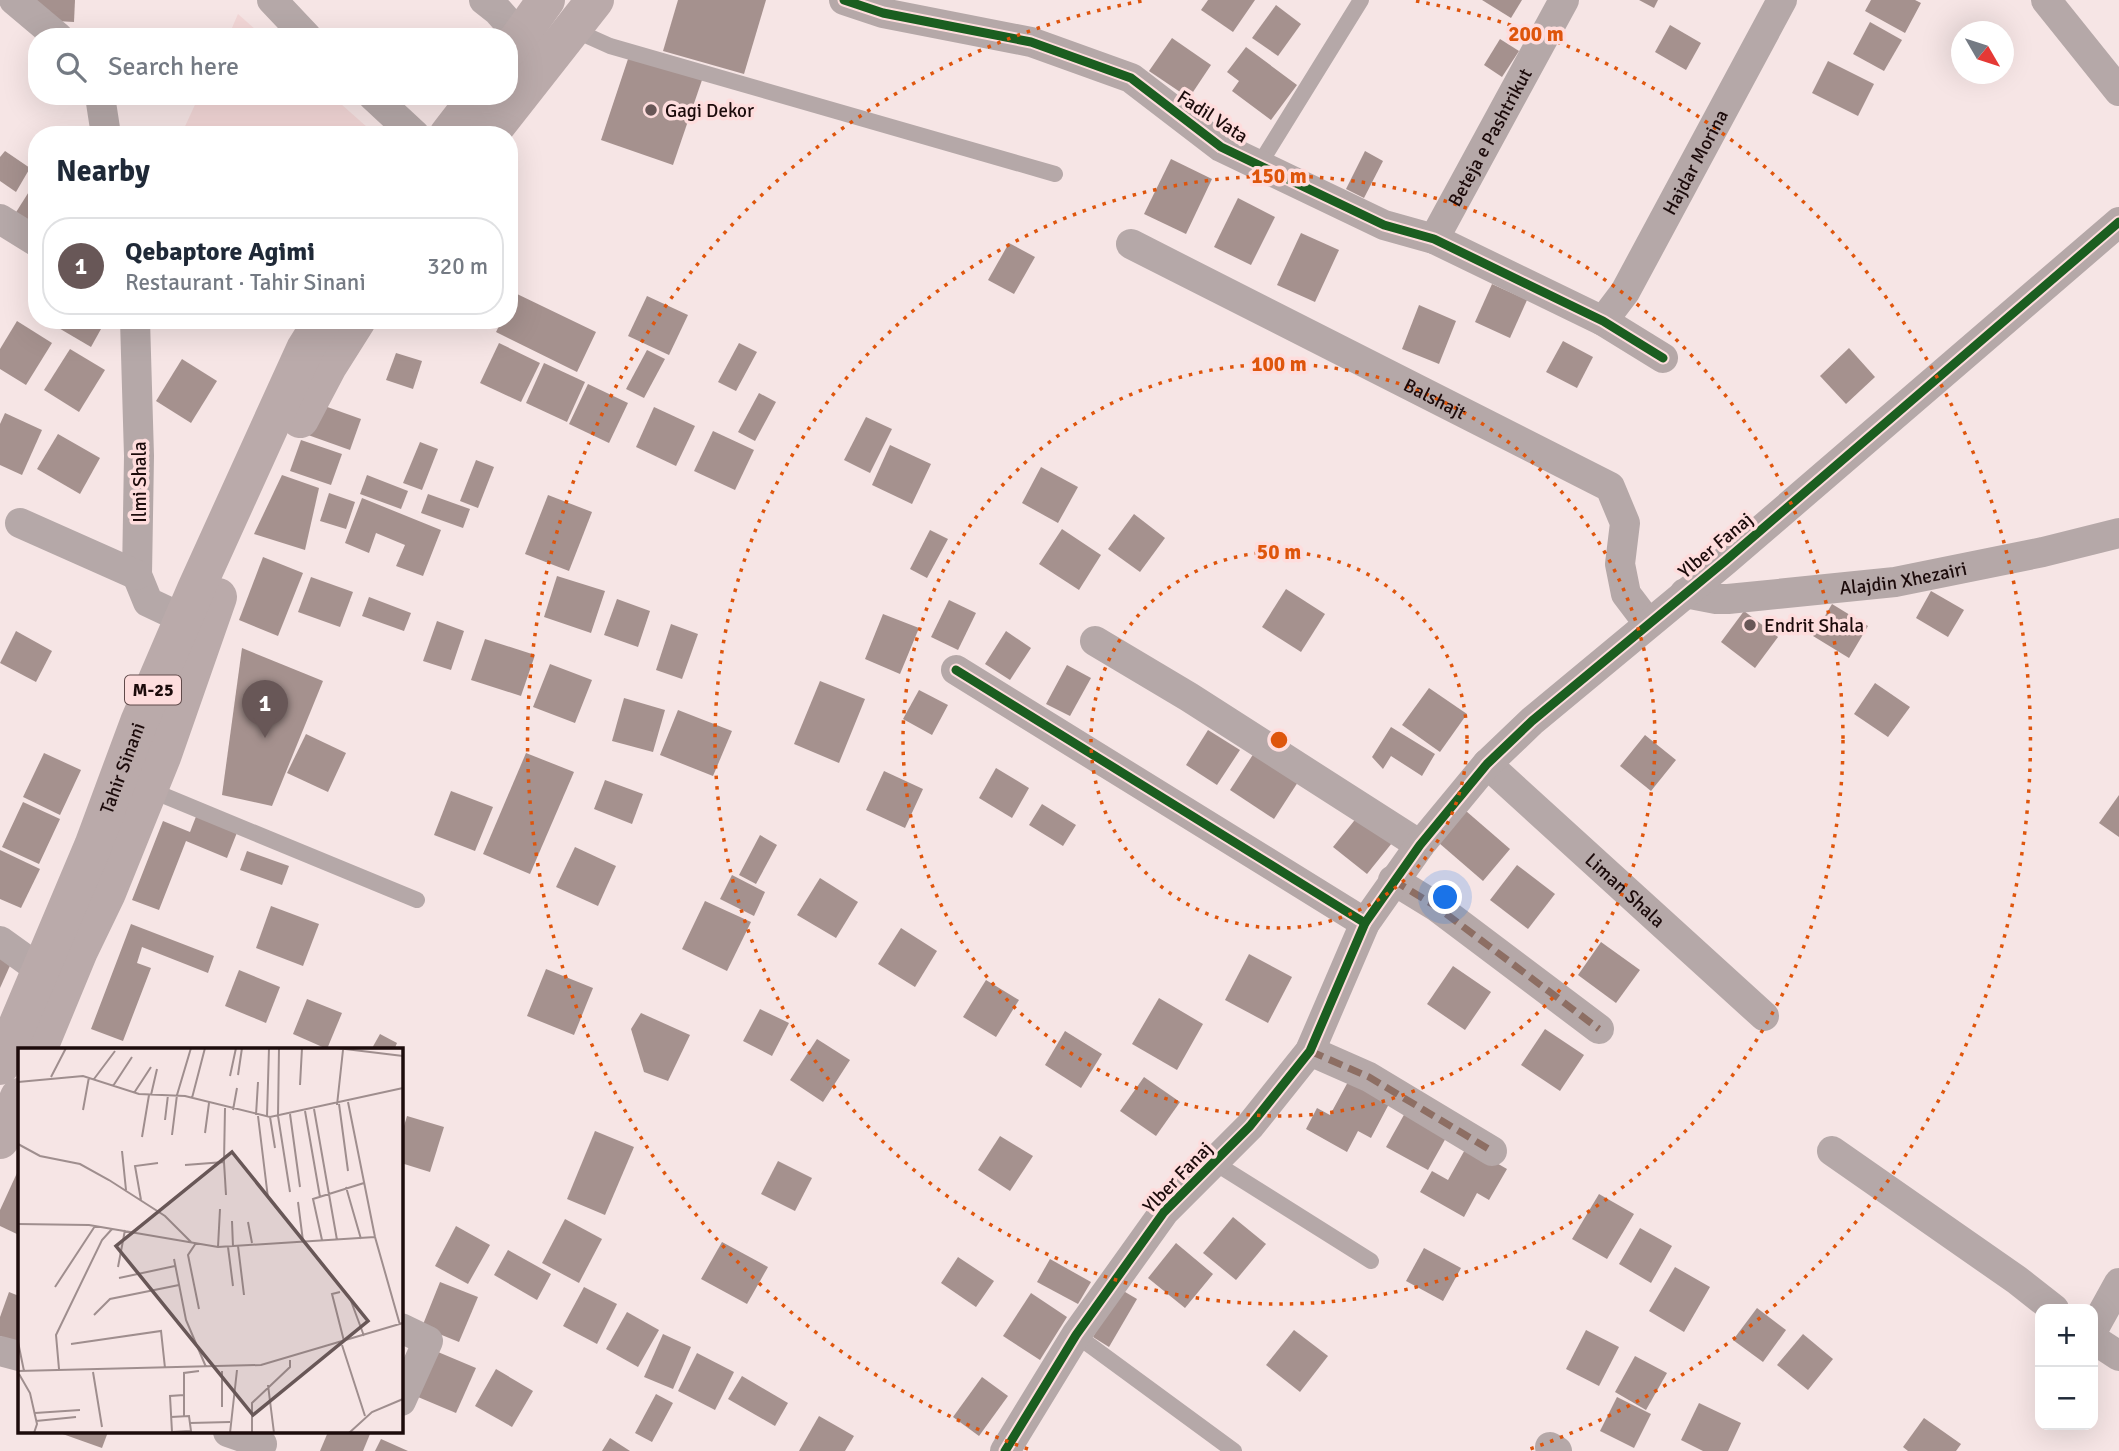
<!DOCTYPE html>
<meta charset="utf-8">
<style>
body{margin:0;font-family:Signika,sans-serif;background:#f6f6f7;color:#1f2937}
.controls{position:absolute;right:21px;bottom:21px;display:grid;overflow:hidden;border-radius:14px;box-shadow:0 7px 28px #0002}
.controls button{width:63px;height:63px;display:grid;place-items:center;padding:0;border:0;border-bottom:2px solid #e0e1e3;background:#fff;color:#1f2937;font:35px sans-serif}
.compass{position:absolute;left:1951px;top:21px;width:63px;height:63px;border-radius:50%;background:#fff;box-shadow:0 7px 28px #0002;rotate:129deg}
.you{position:absolute;left:1446px;top:898px;width:24px;height:24px;margin:-18px;border:5px solid #fff;border-radius:50%;background:#1a73e8;box-shadow:0 0 0 10px #1a73e833}
.badge{display:grid;place-items:center;width:46px;height:46px;border-radius:50%;background:#685757;color:#fff;font-size:23px;font-weight:700}
.pin{position:absolute;translate:-50% -58px;filter:drop-shadow(0 2px 4px #0008)}
.pin::after{content:'';position:absolute;top:37px;width:24px;height:21px;background:inherit;clip-path:polygon(0 0,100% 0,50% 100%)}
.list{margin:0;padding:0;list-style:none}
h2{display:flex;justify-content:space-between;align-items:center;height:91px;margin:0;padding:0 28px;font-size:30px}
h2 small{font-size:23px;font-weight:400;color:#747a83}
.list li{display:grid;grid-template-columns:46px 1fr auto;gap:21px;align-items:center;box-sizing:border-box;height:98px;margin:0 14px 14px;padding:0 14px;border:2px solid #e0e1e3;border-radius:28px}
.list b{display:block;font-size:26px;white-space:nowrap}
.list p{margin:0;font-size:23px;white-space:nowrap;color:#747a83}
.list em{font-size:23px;font-style:normal;color:#747a83}
.icon{flex:none;width:38px;height:38px;fill:none;stroke:currentColor;stroke-width:2;stroke-linecap:round;stroke-linejoin:round}
.map{position:relative;flex:none;width:2119px;height:1451px;overflow:hidden}
.search{position:absolute;background:#fff;box-shadow:0 7px 28px #0002;left:28px;top:28px;width:490px;height:77px;display:flex;align-items:center;gap:18px;box-sizing:border-box;padding:0 24px;border-radius:28px;color:#747a83;font-size:26px}
.panel{position:absolute;background:#fff;box-shadow:0 7px 28px #0002;left:28px;top:126px;width:490px;height:203px;border-radius:28px}
.map>svg:first-child{display:block}
</style>
<div class="map">
<svg width="2119" height="1451" viewBox="0 0 2119 1451">
<rect width="100%" height="100%" fill="#f6e5e5"/>
<!-- built -->
<g fill="#f3d7d7">
<path d="M238,14L264,37H228Z"/>
<path d="M199,96H332L376,135H181Z"/>
</g>
<!-- building -->
<g fill="#a5918e">
<path d="M37,0H75L74,22L38,20Z"/>
<path d="M678,0H766L744,74L663,51Z"/>
<path d="M1208,0H1255L1233,32L1201,10Z"/>
<path d="M1482,0H1522L1511,18Z"/>
<path d="M1639,0H1658L1654,8Z"/>
<path d="M1871,0H1915L1921,3L1905,33L1865,11Z"/>
<path d="M1276,5L1301,24L1278,56L1252,38Z"/>
<path d="M1870,22L1902,40L1884,71L1853,54Z"/>
<path d="M1670,25L1701,43L1686,70L1655,52Z"/>
<path d="M1172,38L1211,65L1189,98L1149,71Z"/>
<path d="M1500,39L1519,51L1502,77L1484,65Z"/>
<path d="M1246,47L1297,85L1271,120L1232,91L1239,81L1227,72Z"/>
<path d="M629,56L702,80L673,165L601,140Z"/>
<path d="M1828,61L1874,84L1858,116L1812,93Z"/>
<path d="M5,151L30,168L16,192L0,181V157Z"/>
<path d="M1365,151L1383,161L1364,198L1346,189Z"/>
<path d="M1171,159L1212,179L1186,234L1144,214Z"/>
<path d="M37,179V232L13,217Z"/>
<path d="M1238,198L1275,217L1251,265L1214,247Z"/>
<path d="M1301,233L1339,250L1315,302L1277,285Z"/>
<path d="M1009,243L1035,257L1014,294L988,280Z"/>
<path d="M1492,284L1527,300L1510,338L1475,322Z"/>
<path d="M515,293L596,332L577,372L496,332L502,320H509V304Z"/>
<path d="M647,296L688,315L669,355L628,336Z"/>
<path d="M1419,305L1456,321L1439,364L1402,349Z"/>
<path d="M45,320H106L91,347Z"/>
<path d="M17,321L52,343L26,385L0,369V349Z"/>
<path d="M1563,341L1593,357L1577,388L1546,372Z"/>
<path d="M499,343L540,363L521,402L480,383Z"/>
<path d="M739,343L757,352L736,391L718,382Z"/>
<path d="M1849,348L1875,377L1846,404L1820,376Z"/>
<path d="M70,349L105,370L79,412L44,390Z"/>
<path d="M647,350L665,359L644,398L626,389Z"/>
<path d="M396,353L422,361L413,389L386,380Z"/>
<path d="M182,359L217,381L191,423L156,401Z"/>
<path d="M544,363L585,382L567,422L526,403Z"/>
<path d="M588,384L628,403L609,443L569,424Z"/>
<path d="M759,393L776,402L755,441L738,432Z"/>
<path d="M319,404L361,419L350,450L308,435Z"/>
<path d="M654,407L695,426L676,466L636,447Z"/>
<path d="M5,413L42,430L22,475L0,465V424Z"/>
<path d="M866,417L892,429L870,473L844,460Z"/>
<path d="M713,431L754,450L735,490L694,471Z"/>
<path d="M58,434L100,458L80,494L37,469Z"/>
<path d="M301,440L342,454L331,485L290,471Z"/>
<path d="M420,442L438,449L422,490L403,483Z"/>
<path d="M890,445L931,464L912,504L872,485Z"/>
<path d="M476,460L494,467L478,508L460,501Z"/>
<path d="M1041,467L1078,487L1058,523L1022,503Z"/>
<path d="M282,475L319,488L305,550L254,534Z"/>
<path d="M367,475L408,491L401,509L360,494Z"/>
<path d="M329,493L355,502L346,529L320,521Z"/>
<path d="M428,494L470,509L463,528L421,513Z"/>
<path d="M548,495L592,512L569,571L525,554Z"/>
<path d="M362,498L441,530L423,576L396,566L405,545L376,533L369,553L345,543Z"/>
<path d="M1134,514L1165,538L1140,572L1108,549Z"/>
<path d="M1062,529L1101,555L1079,590L1039,564Z"/>
<path d="M930,530L948,539L927,578L910,569Z"/>
<path d="M263,557L303,573L278,636L239,620Z"/>
<path d="M557,576L605,591L591,633L544,617Z"/>
<path d="M311,577L353,592L340,627L298,612Z"/>
<path d="M1286,589L1325,614L1301,652L1262,627Z"/>
<path d="M1931,591L1964,610L1948,637L1916,618Z"/>
<path d="M369,597L411,613L404,631L362,616Z"/>
<path d="M617,599L650,611L638,647L604,635Z"/>
<path d="M949,600L976,613L958,650L931,637Z"/>
<path d="M1832,604L1868,626L1849,658L1813,636Z"/>
<path d="M1744,611L1778,637L1755,668L1721,642Z"/>
<path d="M883,614L919,628L900,674L865,659Z"/>
<path d="M437,621L464,631L451,670L423,661Z"/>
<path d="M671,624L698,634L682,679L656,670Z"/>
<path d="M16,631L52,651L36,682L0,663Z"/>
<path d="M1006,631L1031,648L1010,680L985,664Z"/>
<path d="M485,639L535,655L521,696L471,680Z"/>
<path d="M242,648L323,681L272,806L222,795Z"/>
<path d="M550,664L592,680L575,723L533,707Z"/>
<path d="M1067,665L1091,678L1070,716L1046,704Z"/>
<path d="M820,681L865,699L839,763L794,744Z"/>
<path d="M1875,683L1910,707L1888,737L1854,714Z"/>
<path d="M1429,688L1467,714L1440,752L1402,725Z"/>
<path d="M919,690L948,705L932,735L903,719Z"/>
<path d="M624,698L665,710L653,752L612,741Z"/>
<path d="M678,710L732,731L713,776L660,755Z"/>
<path d="M1391,727L1435,754L1422,776L1391,756L1383,769L1372,757Z"/>
<path d="M1208,730L1240,750L1217,785L1186,765Z"/>
<path d="M306,734L346,753L328,792L287,773Z"/>
<path d="M1645,735L1676,760L1651,791L1620,766Z"/>
<path d="M44,753L81,770L60,815L23,797Z"/>
<path d="M526,753L574,772L530,874L483,854Z"/>
<path d="M1254,753L1298,782L1274,819L1230,790Z"/>
<path d="M996,768L1029,788L1012,818L979,798Z"/>
<path d="M884,771L923,789L905,828L866,810Z"/>
<path d="M605,780L643,794L632,824L594,809Z"/>
<path d="M451,791L493,807L475,851L434,835Z"/>
<path d="M2119,795V837L2099,823Z"/>
<path d="M23,802L60,819L39,864L2,847Z"/>
<path d="M1042,804L1076,825L1063,846L1029,825Z"/>
<path d="M1466,811L1510,849L1483,881L1439,843Z"/>
<path d="M197,814L238,830L227,858L186,841L159,910L132,900L163,821L190,832Z"/>
<path d="M1358,816L1392,843L1367,874L1333,847Z"/>
<path d="M760,835L777,845L756,884L739,875Z"/>
<path d="M575,847L616,866L598,906L556,887Z"/>
<path d="M0,850L40,869L21,908L0,899Z"/>
<path d="M247,851L289,866L282,885L240,870Z"/>
<path d="M1517,865L1555,894L1528,929L1490,900Z"/>
<path d="M732,875L765,892L754,916L720,899Z"/>
<path d="M820,878L858,902L836,938L797,915Z"/>
<path d="M705,901L751,922L727,971L682,949Z"/>
<path d="M271,906L319,924L303,966L256,948Z"/>
<path d="M131,924L214,956L208,973L142,947L137,963L151,968L123,1041L91,1029Z"/>
<path d="M901,928L937,951L915,987L878,964Z"/>
<path d="M1601,942L1640,970L1616,1003L1578,975Z"/>
<path d="M0,954L13,959L0,988Z"/>
<path d="M1249,954L1292,977L1268,1023L1225,1000Z"/>
<path d="M1453,966L1491,992L1465,1030L1427,1004Z"/>
<path d="M546,969L593,988L574,1035L527,1016Z"/>
<path d="M239,970L280,987L266,1023L225,1006Z"/>
<path d="M986,980L1019,1000L996,1037L963,1017Z"/>
<path d="M1159,998L1203,1024L1177,1070L1132,1044Z"/>
<path d="M307,999L342,1013L327,1049L293,1034Z"/>
<path d="M760,1009L789,1023L772,1056L743,1041Z"/>
<path d="M641,1013L690,1035L668,1081L644,1072L631,1029Z"/>
<path d="M1545,1029L1584,1055L1560,1091L1521,1065Z"/>
<path d="M1065,1031L1102,1054L1081,1088L1045,1065Z"/>
<path d="M380,1034L397,1043L394,1050H371Z"/>
<path d="M817,1039L850,1060L823,1102L790,1080Z"/>
<path d="M1144,1077L1180,1102L1156,1136L1120,1111Z"/>
<path d="M1349,1080L1390,1102L1371,1138L1358,1131L1347,1152L1306,1129L1317,1108L1330,1115Z"/>
<path d="M1405,1113L1447,1136L1428,1170L1386,1147Z"/>
<path d="M407,1116L444,1127L430,1172L401,1163V1136Z"/>
<path d="M595,1131L634,1147L605,1215L567,1199Z"/>
<path d="M1000,1136L1033,1156L1010,1191L978,1170Z"/>
<path d="M1467,1146L1507,1169L1489,1200L1477,1193L1464,1217L1420,1192L1432,1171L1448,1180Z"/>
<path d="M778,1161L812,1178L795,1211L761,1194Z"/>
<path d="M17,1173L19,1174V1235L0,1226V1210Z"/>
<path d="M1599,1194L1634,1214L1607,1259L1572,1239Z"/>
<path d="M1233,1217L1266,1244L1236,1280L1203,1253Z"/>
<path d="M565,1219L602,1239L579,1283L542,1263Z"/>
<path d="M456,1226L490,1245L468,1284L435,1266Z"/>
<path d="M1640,1228L1672,1246L1651,1283L1619,1264Z"/>
<path d="M722,1242L768,1267L747,1304L701,1279Z"/>
<path d="M1176,1243L1213,1274L1185,1308L1148,1278Z"/>
<path d="M1424,1248L1461,1268L1443,1301L1406,1281Z"/>
<path d="M508,1250L551,1274L537,1300L494,1275Z"/>
<path d="M958,1257L994,1281L976,1307L941,1283Z"/>
<path d="M1050,1259L1091,1282L1078,1304L1037,1282Z"/>
<path d="M1675,1267L1710,1287L1684,1332L1649,1311Z"/>
<path d="M440,1282L478,1297L459,1342L422,1327Z"/>
<path d="M584,1287L617,1304L597,1344L563,1326Z"/>
<path d="M1120,1289L1137,1299L1109,1347L1093,1337Z"/>
<path d="M9,1292L19,1296V1343L0,1336V1317Z"/>
<path d="M1031,1293L1067,1317L1040,1360L1003,1336Z"/>
<path d="M1757,1308L1786,1330L1763,1362L1733,1340Z"/>
<path d="M627,1312L659,1330L638,1367L606,1349Z"/>
<path d="M1294,1330L1328,1356L1300,1392L1266,1365Z"/>
<path d="M1586,1330L1619,1347L1599,1386L1566,1369Z"/>
<path d="M663,1334L691,1347L673,1389L644,1377Z"/>
<path d="M1803,1334L1833,1359L1808,1390L1777,1365Z"/>
<path d="M438,1352L476,1368L456,1413L418,1397Z"/>
<path d="M697,1353L734,1372L715,1410L678,1391Z"/>
<path d="M1635,1356L1667,1373L1646,1410L1615,1392Z"/>
<path d="M496,1369L533,1391L512,1427L475,1406Z"/>
<path d="M742,1376L788,1403L775,1426L728,1399Z"/>
<path d="M982,1377L1008,1396L979,1436L953,1417Z"/>
<path d="M656,1394L673,1403L652,1442L635,1433Z"/>
<path d="M1617,1397L1651,1414L1634,1448L1600,1431Z"/>
<path d="M1699,1403L1741,1423L1728,1451H1703L1681,1440Z"/>
<path d="M819,1416L854,1436L845,1451H799Z"/>
<path d="M1924,1418L1961,1444L1956,1451H1908L1903,1447Z"/>
<path d="M57,1432H108L102,1448Z"/>
<path d="M328,1432H364L370,1434L363,1451H320Z"/>
<path d="M610,1438L630,1451H602Z"/>
<path d="M381,1439L408,1451H375Z"/>
</g>
<g fill="none" stroke-linecap="round" stroke-linejoin="round">
<!-- service -->
<g stroke="#b5a8a8" stroke-width="16">
<path d="M572,29L610,46L1055,174"/>
<path d="M1259,165L1361,0"/>
<path d="M148,789L417,900"/>
<path d="M1215,1163L1371,1261"/>
<path d="M1076,1335L1234,1451"/>
</g>
<!-- minor -->
<g stroke="#b5a8a8" stroke-width="30">
<path d="M14,0L58,37"/>
<path d="M272,0L307,37"/>
<path d="M484,0L498,11L520,36"/>
<path d="M844,0L883,13L1031,42L1131,78L1221,147L1384,225L1434,239L1603,321L1663,358"/>
<path d="M2046,0L2119,91"/>
<path d="M100,96L106,135"/>
<path d="M373,96L415,135"/>
<path d="M0,219L37,242"/>
<path id="s1" d="M1434,239L1564,0"/>
<path id="s2" d="M1131,244L1610,487L1625,523L1620,564L1626,594L1648,623"/>
<path d="M135,320L139,456L137,575L148,602L184,619"/>
<path id="s3" d="M1603,321L1625,292L1782,0"/>
<path d="M20,523L137,575"/>
<path id="s4" d="M1685,593L1716,599H1728L1895,582L2043,552L2119,533"/>
<path d="M1095,641L1189,697L1420,845"/>
<path d="M956,670L1365,923"/>
<path id="s5" d="M1487,764L1764,1016"/>
<path d="M1393,880L1437,907L1599,1029"/>
<path d="M0,941L39,969"/>
<path d="M1310,1051L1369,1077L1492,1151"/>
<path d="M1832,1151L2017,1280L2054,1309"/>
<path d="M401,1328L428,1341L401,1401"/>
<path d="M2093,1330L2119,1283"/>
<path d="M2093,1339L2119,1356"/>
<path d="M0,1351L19,1356"/>
<path d="M228,1432L262,1444"/>
<path d="M1550,1447L1557,1451"/>
<path d="M1005,1451L1076,1335L1164,1212L1250,1126L1310,1051L1365,923L1420,845L1487,764L1532,721L1725,561L2119,222"/>
</g>
<!-- primary -->
<g stroke="#baaaaa" stroke-width="38">
<path d="M509,52L546,0"/>
<path d="M448,135L478,96"/>
<path d="M489,135L595,0"/>
<path d="M300,419L328,366L357,320"/>
<path d="M38,1050L79,951L107,893L162,757L218,597"/>
<path id="s6" d="M0,1066L93,846L139,722L196,589L305,349L323,320"/>
<path d="M0,1140L19,1097"/>
</g>
<!-- quiet -->
<g stroke="#8d6e63" stroke-width="7" stroke-dasharray="14 7" stroke-linecap="butt">
<path d="M1393,880L1437,907L1599,1029"/>
<path d="M1310,1051L1369,1077L1492,1151"/>
</g>
<!-- cycleway casing -->
<g stroke="#fedddd" stroke-width="13">
<g id="cycleway">
<path d="M844,0L883,13L1031,42L1131,78L1221,147L1384,225L1434,239L1603,321L1663,358"/>
<path d="M956,670L1365,923"/>
<path d="M1005,1451L1076,1335L1164,1212L1250,1126L1310,1051L1365,923L1420,845L1487,764L1532,721L1725,561L2119,222"/>
</g>
</g>
<!-- cycleway -->
<use href="#cycleway" stroke="#1b5e20" stroke-width="9"/>
</g>
<!-- distance rings -->
<g fill="none" stroke="#de550c" stroke-width="3.5" stroke-dasharray="3.5 7">
<circle cx="1279" cy="740" r="188"/>
<circle cx="1279" cy="740" r="376"/>
<circle cx="1279" cy="740" r="564"/>
<path d="M1028 1449A752 752 0 0 1 1142 1M1416 1A752 752 0 0 1 1530 1449"/>
</g>
<!-- markers -->
<g fill="#685757" stroke="#fedddd" stroke-width="2.5">
<circle cx="651" cy="110" r="7"/>
<circle cx="1750" cy="625" r="7"/>
</g>
<g text-anchor="middle" stroke-width="7" stroke-linejoin="round" paint-order="stroke">
<!-- shield labels -->
<rect fill="#fedddd" stroke="#604a4a" stroke-width="2" x="125" y="675.5" width="56" height="29" rx="5"/>
<g font-size="18" font-weight="bold" fill="#1c0b0b">
<text x="153" y="696">M-25</text>
</g>
<!-- poi labels -->
<g font-size="19" fill="#1c0b0b" stroke="#fedddd" text-anchor="start">
<text x="665" y="117">Gagi Dekor</text>
<text x="1764" y="632">Endrit Shala</text>
</g>
<!-- street labels -->
<g font-size="19" fill="#1c0b0b" stroke="#fedddd">
<text transform="translate(1213 116) rotate(33)" y="7">Fadil Vata</text>
<text dy="7" stroke="none"><textPath href="#s1" startOffset="116">Beteja e Pashtrikut</textPath></text>
<text dy="7" stroke="none"><textPath href="#s3" startOffset="184">Hajdar Morina</textPath></text>
<text dy="7" stroke="none"><textPath href="#s2" startOffset="341">Balshajt</textPath></text>
<text transform="translate(139 482) rotate(-90)" y="7">Ilmi Shala</text>
<text transform="translate(1715 545) rotate(-40)" y="7">Ylber Fanaj</text>
<text dy="7" stroke="none"><textPath href="#s4" startOffset="220">Alajdin Xhezairi</textPath></text>
<text dy="7" stroke="none"><textPath href="#s6" startOffset="322">Tahir Sinani</textPath></text>
<text dy="7" stroke="none"><textPath href="#s5" startOffset="187">Liman Shala</textPath></text>
<text transform="translate(1177 1177) rotate(-46)" y="7">Ylber Fanaj</text>
</g>
</g>
<!-- overview -->
<g transform="translate(18 1048)">
<rect width="385" height="385" fill="#f6e5e5"/>
<path fill="none" stroke="#9f8e8e" stroke-width="2" d="M261,0L260,68L272,144M319,0L385,8M220,27L224,0M212,28L218,0M33,29L48,0M76,31L97,3M0,34L65,28L121,46L167,48L252,69L385,40M282,37L284,0M95,38L114,9M116,45L133,19M133,47L139,21M174,50L187,0M330,54L357,189L382,277M321,56L330,123M319,57L325,2M296,61L319,192M65,62L71,29M215,62L219,40M287,63L302,149M272,66L282,139M238,67L240,34M240,68L250,150M249,68L251,0M252,69L257,100M147,72L150,47M187,85L191,55M154,87L159,47L173,0M124,89L131,47M0,96L22,108L62,116L91,132L147,168L173,194M104,103L108,142M206,114L208,147M167,117L206,114L207,60M328,139L343,191M123,152L117,118L140,115M280,154L285,193M214,173L215,199M230,174L234,195M0,176L71,177L200,199L357,189M304,192L295,151L346,135M178,195L170,207L181,261M220,198L226,247M200,199L202,161M210,199L215,238M156,211L168,272L188,319M100,219L107,182M101,230L157,218M37,239L77,178M322,244L314,246L326,293M333,253L346,288M76,267L92,251L161,237M0,294L6,323M53,296L143,283L147,320M324,297L347,368M41,321L38,287L84,192L94,181M0,323L243,317L385,275M75,324L84,379M1,326L12,345L19,376L16,385M250,337L256,385M204,359V323M17,365L62,362M153,369L171,368L173,383L154,384L152,348L166,347M166,369V325L181,323M18,373L58,369M172,375L212,374M212,385L219,322M234,385V355L272,319V312M331,385L354,364L385,351"/>
<path fill="#685757" fill-opacity="0.15" stroke="#685757" stroke-width="3.5" d="M214,104L350,273L235,367L98,198Z"/>
<rect width="385" height="385" fill="none" stroke="#1c0b0b" stroke-width="3.5"/>
</g>
<circle cx="1279" cy="740" r="10" fill="#de550c" stroke="#fedddd" stroke-width="3.5"/>
<g font-size="21" text-anchor="middle" font-weight="bold" fill="#de550c" stroke="#fedddd" stroke-width="7" stroke-linejoin="round" paint-order="stroke">
<text x="1536" y="41">200 m</text>
<text x="1279" y="183">150 m</text>
<text x="1279" y="371">100 m</text>
<text x="1279" y="559">50 m</text>
</g>
</svg>
<div class="controls">
<button>+</button>
<button>−</button>
</div>
<svg class="compass" viewBox="-18 -18 36 36"><path d="M0-13l5 13h-10z" fill="#e53935"/><path d="M0 13l5-13h-10z" fill="#747a83"/></svg>
<div class="you"></div>
<div class="pin badge" style="left:265px;top:738px">1</div>
<div class="search"><svg class="icon" aria-label="search" viewBox="0 0 24 24"><circle cx="10" cy="10" r="6"/><path d="M15 15l6 6"/></svg>Search here</div>
<section class="panel">
<h2>Nearby<small></small></h2>
<ul class="list">
<li><span class="badge">1</span><div><b>Qebaptore Agimi</b><p>Restaurant · Tahir Sinani</p></div><em>320 m</em></li>
</ul>
</section>
</div>
